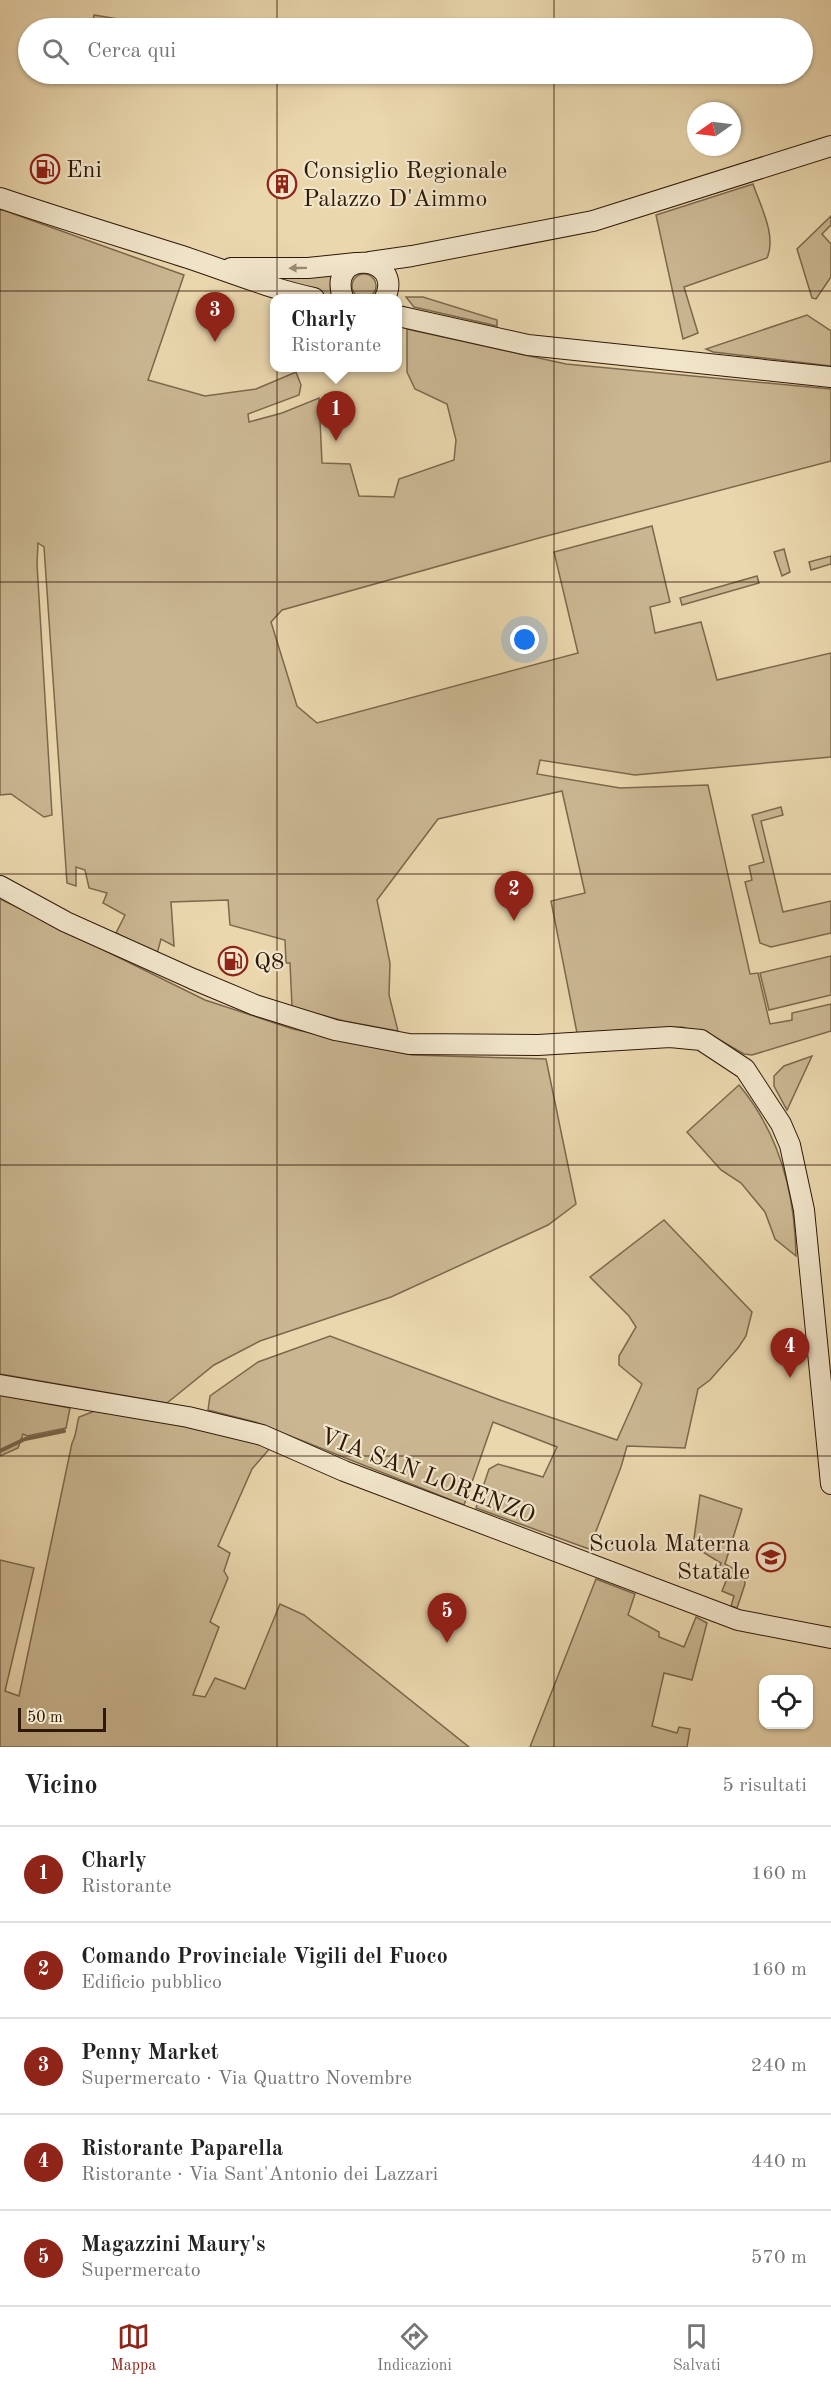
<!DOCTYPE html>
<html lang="it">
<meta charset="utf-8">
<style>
body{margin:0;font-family:"Old Standard TT",serif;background:#f6f6f6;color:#222}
.controls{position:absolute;right:18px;bottom:18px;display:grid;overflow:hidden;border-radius:12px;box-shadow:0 2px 4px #0004}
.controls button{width:54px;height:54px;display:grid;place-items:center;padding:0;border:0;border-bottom:2px solid #e0e0e0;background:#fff;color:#222;font:30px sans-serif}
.compass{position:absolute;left:687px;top:102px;width:54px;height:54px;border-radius:50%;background:#fff;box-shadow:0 2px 4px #0004;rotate:256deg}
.scale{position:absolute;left:18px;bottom:15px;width:88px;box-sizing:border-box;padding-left:6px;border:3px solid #2f1807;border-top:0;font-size:16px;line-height:21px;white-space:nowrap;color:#2f1807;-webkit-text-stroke:4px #f1e5ca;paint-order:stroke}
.you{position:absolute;left:525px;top:640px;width:21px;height:21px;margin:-15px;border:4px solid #fff;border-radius:50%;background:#1a73e8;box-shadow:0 0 0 9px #1a73e833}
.badge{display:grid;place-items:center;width:39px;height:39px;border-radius:50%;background:#8f2418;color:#fff;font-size:20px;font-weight:700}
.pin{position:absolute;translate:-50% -50px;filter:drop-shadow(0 2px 3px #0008)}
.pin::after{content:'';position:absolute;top:32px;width:21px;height:18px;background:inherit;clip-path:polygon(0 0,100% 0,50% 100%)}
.popup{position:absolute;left:270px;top:294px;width:132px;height:78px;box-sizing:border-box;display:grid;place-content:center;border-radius:12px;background:#fff;filter:drop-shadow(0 2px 4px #0005);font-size:20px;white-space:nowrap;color:#767676}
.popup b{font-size:22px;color:#222}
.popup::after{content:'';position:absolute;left:50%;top:100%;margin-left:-12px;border:12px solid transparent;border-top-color:#fff}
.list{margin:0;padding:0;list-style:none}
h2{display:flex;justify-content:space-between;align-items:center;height:78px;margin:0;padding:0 24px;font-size:26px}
h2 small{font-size:20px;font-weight:400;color:#767676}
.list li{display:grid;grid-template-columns:39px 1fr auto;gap:18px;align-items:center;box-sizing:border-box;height:96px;padding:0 24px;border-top:2px solid #e0e0e0}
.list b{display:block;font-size:22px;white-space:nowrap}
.list p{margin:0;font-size:20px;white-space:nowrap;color:#767676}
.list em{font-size:20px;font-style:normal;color:#767676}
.icon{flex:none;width:33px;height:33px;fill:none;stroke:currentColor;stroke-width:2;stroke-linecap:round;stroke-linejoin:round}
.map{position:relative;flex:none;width:831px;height:1747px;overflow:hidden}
.search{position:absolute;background:#fff;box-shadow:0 2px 4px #0004;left:18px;right:18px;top:18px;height:66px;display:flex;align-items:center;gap:15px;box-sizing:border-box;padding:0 21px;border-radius:33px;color:#767676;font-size:22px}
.sheet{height:558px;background:#fff}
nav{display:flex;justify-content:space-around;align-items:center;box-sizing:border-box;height:84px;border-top:2px solid #e0e0e0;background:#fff;font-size:16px;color:#767676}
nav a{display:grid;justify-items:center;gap:3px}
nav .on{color:#8f2418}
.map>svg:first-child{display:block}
</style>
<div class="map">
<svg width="831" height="1747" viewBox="0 0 831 1747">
<rect width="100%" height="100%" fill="#ead7ae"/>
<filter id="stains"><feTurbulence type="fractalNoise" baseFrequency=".00333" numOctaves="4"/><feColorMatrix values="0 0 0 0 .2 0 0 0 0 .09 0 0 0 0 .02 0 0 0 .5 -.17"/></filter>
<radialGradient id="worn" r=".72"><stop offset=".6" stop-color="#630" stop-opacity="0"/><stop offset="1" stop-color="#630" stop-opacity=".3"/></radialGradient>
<!-- green -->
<g fill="#cab792" stroke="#7c684c" stroke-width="1.5">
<path d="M94,15L149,24L148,28H92Z"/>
<path d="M753,184C760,205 777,236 767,258L684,287L698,333L683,339L656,215Z"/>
<path d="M0,209L184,275L148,380L205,396L256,389L296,372L301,385L299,395L248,414L249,422L282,413L319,398L322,463L350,464L359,496L394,497L399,479L454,460L456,440L447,404L415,389L407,372V329L566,364L831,389V461L539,538L282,610L271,622L297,706L317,723L578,653L554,552L652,526L670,602L650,607L655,633L701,622L717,680L831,653V757L635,775L540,760L537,774L620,788L708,785L750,974L758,973L770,1024L792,1020V1013L831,1004V1031L752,1055L744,1054L711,1035L682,1027L577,1033L551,901L585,893L562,791L438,819L377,900L390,963L389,995L398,1031L344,1021L292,1007L290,963H286L285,940L230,925L228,900L171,902L174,946L161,939L157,954L116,933L125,915L103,903L107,893L89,888L85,870L76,867V886L67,883L44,547L38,543L37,564L52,815L44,817L11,794L0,795Z"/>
<path d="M831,216V225L822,234L831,244V277L816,299L812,298L797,249Z"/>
<path d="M337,272V298L243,273Z"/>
<circle cx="364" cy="286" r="12"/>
<path d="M406,297H423L497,320V326L414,307Z"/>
<path d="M807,315L831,331V366L713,352L706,349Z"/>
<path d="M784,549L790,572L782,576L774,552Z"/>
<path d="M831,556V564L811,570L809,562Z"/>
<path d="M757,576L759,583L682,605L680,598Z"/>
<path d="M781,807L783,815L761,821L783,912L831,901V933L771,947L760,943L745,882L752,880L749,866L764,862L752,815Z"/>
<path d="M0,899L205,1000L293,1029L412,1055L546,1059L576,1204L548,1225L391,1297L260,1341L214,1365L167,1403L0,1374Z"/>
<path d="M831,956V995L769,1010L760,973Z"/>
<path d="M812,1056L787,1110L774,1086V1076L784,1066Z"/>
<path d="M739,1085C780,1134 795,1193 796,1256L775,1239L765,1212L741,1183L721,1170L687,1132Z"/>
<path d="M664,1220L752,1312L746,1336L738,1348L710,1380L698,1389L685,1448L627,1446L621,1467L589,1549L476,1508L489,1469L498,1464L543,1477L557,1447L493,1422L464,1505L255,1422L208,1410L210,1396L258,1362L330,1336L500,1400L617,1440L642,1384L619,1365V1356L636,1327L629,1316L590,1277Z"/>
<path d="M0,1395L70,1408L66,1428L27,1436L23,1434L18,1448L0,1456Z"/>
<path d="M105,1407L272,1446L252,1469L218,1546L230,1553L224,1571L228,1578L210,1622L219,1627L193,1695L205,1697L215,1678L245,1689L280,1604L304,1615L469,1747H0V1560L34,1568L5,1691L19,1696L72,1443C77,1434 76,1426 79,1417Z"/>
<path d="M700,1495L742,1509L725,1564L744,1575L745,1584L737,1608L731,1606L734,1596L722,1591L726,1581L716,1577L721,1563L693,1546Z"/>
<path d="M596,1579L635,1594L628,1615L659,1632V1637L684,1647L696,1617L707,1623L692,1680L664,1673L652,1726L677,1733L679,1727L690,1729L687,1747H530Z"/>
</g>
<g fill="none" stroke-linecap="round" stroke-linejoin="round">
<!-- stream -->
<path stroke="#796449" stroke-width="4" d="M0,1451L25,1439L64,1431"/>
<!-- secondary casing -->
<g stroke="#2f1807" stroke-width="22">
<g id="secondary">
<path d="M0,198C62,219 125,238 188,258C230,272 271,289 314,298"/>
<path d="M370,262L412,256L593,221L831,146"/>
<path d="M231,268H308L356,263"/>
<path d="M343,298C326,247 405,255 385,298"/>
<path d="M398,316L528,345L831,377"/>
<path d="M0,886L66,922L193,979L255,1005L335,1030L409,1044L538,1045L670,1037L701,1040L745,1069L781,1124L790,1145L804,1210L831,1484"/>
<path d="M0,1385L188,1417L262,1435L344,1471L738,1620L831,1638"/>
</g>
</g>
<!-- secondary -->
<use href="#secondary" stroke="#f1e5ca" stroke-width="20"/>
</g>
<!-- one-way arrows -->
<defs><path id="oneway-solid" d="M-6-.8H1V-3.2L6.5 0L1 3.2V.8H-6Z" transform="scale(1.5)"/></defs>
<use fill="#9a8972" href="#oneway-solid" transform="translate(298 268) rotate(179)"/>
<!-- grid -->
<path fill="none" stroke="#2f1807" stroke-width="1.5" stroke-opacity="0.55" d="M277,0V28M554,0V28M277,74V1747M554,74V1747M0,291H831M0,582H831M0,874H831M0,1165H831M0,1456H831"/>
<!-- icons -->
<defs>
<g id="fuel-ring" transform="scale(1.5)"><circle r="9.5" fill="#f1e5ca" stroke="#8f2418" stroke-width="1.5"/><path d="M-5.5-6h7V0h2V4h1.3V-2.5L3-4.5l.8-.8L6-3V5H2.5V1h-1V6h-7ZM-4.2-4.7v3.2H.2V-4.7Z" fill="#8f2418"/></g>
<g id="building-ring" transform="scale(1.5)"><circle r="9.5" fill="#f1e5ca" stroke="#8f2418" stroke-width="1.5"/><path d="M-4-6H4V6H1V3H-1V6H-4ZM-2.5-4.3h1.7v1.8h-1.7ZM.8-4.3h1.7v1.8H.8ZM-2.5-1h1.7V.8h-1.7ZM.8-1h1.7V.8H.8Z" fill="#8f2418"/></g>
<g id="school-ring" transform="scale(1.5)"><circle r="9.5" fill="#f1e5ca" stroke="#8f2418" stroke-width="1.5"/><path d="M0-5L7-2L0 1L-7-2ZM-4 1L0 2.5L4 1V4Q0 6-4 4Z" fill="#8f2418"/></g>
</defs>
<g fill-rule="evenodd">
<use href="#fuel-ring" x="45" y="169"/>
<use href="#building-ring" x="282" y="184"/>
<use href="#fuel-ring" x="233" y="961"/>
<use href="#school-ring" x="771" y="1557"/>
</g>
<g text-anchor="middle" stroke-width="4.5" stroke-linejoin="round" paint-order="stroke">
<!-- poi labels -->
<g font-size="24" fill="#2f1807" stroke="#f1e5ca" text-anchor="start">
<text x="66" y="177">Eni</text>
<text x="303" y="178">Consiglio Regionale<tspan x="303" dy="28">Palazzo D'Aimmo</tspan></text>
<text x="254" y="969">Q8</text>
<text x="750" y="1551" text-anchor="end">Scuola Materna<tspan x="750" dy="28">Statale</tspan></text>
</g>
<!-- street labels -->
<g font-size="24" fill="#2f1807" stroke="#f1e5ca">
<text transform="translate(428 1475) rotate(21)" y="8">VIA SAN LORENZO</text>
</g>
</g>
<rect width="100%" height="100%" filter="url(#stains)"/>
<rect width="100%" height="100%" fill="url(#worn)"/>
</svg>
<div class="controls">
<button><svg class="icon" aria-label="locate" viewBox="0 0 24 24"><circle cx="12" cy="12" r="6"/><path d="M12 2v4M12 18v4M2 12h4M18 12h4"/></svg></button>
</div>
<svg class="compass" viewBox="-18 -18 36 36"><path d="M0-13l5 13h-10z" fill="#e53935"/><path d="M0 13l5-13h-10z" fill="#767676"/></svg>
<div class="scale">50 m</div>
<div class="you"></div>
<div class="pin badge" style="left:336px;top:441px">1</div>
<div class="popup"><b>Charly</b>Ristorante</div>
<div class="pin badge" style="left:514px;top:921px">2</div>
<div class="pin badge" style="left:215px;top:342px">3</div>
<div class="pin badge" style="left:790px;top:1378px">4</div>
<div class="pin badge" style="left:447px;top:1643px">5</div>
<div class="search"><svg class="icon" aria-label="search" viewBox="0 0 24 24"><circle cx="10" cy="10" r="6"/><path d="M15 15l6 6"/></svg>Cerca qui</div>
</div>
<section class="sheet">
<h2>Vicino<small>5 risultati</small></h2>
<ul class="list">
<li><span class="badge">1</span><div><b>Charly</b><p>Ristorante</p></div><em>160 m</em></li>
<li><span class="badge">2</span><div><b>Comando Provinciale Vigili del Fuoco</b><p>Edificio pubblico</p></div><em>160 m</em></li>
<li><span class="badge">3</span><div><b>Penny Market</b><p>Supermercato · Via Quattro Novembre</p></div><em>240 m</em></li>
<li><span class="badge">4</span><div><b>Ristorante Paparella</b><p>Ristorante · Via Sant'Antonio dei Lazzari</p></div><em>440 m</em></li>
<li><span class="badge">5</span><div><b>Magazzini Maury's</b><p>Supermercato</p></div><em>570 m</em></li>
</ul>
</section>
<nav>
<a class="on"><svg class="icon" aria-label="map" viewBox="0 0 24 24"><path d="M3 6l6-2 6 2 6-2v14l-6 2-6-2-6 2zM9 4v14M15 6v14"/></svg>Mappa</a>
<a><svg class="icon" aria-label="directions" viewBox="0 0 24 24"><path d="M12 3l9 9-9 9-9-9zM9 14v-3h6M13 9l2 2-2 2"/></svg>Indicazioni</a>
<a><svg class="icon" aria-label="saved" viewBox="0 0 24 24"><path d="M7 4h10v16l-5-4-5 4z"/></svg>Salvati</a>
</nav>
